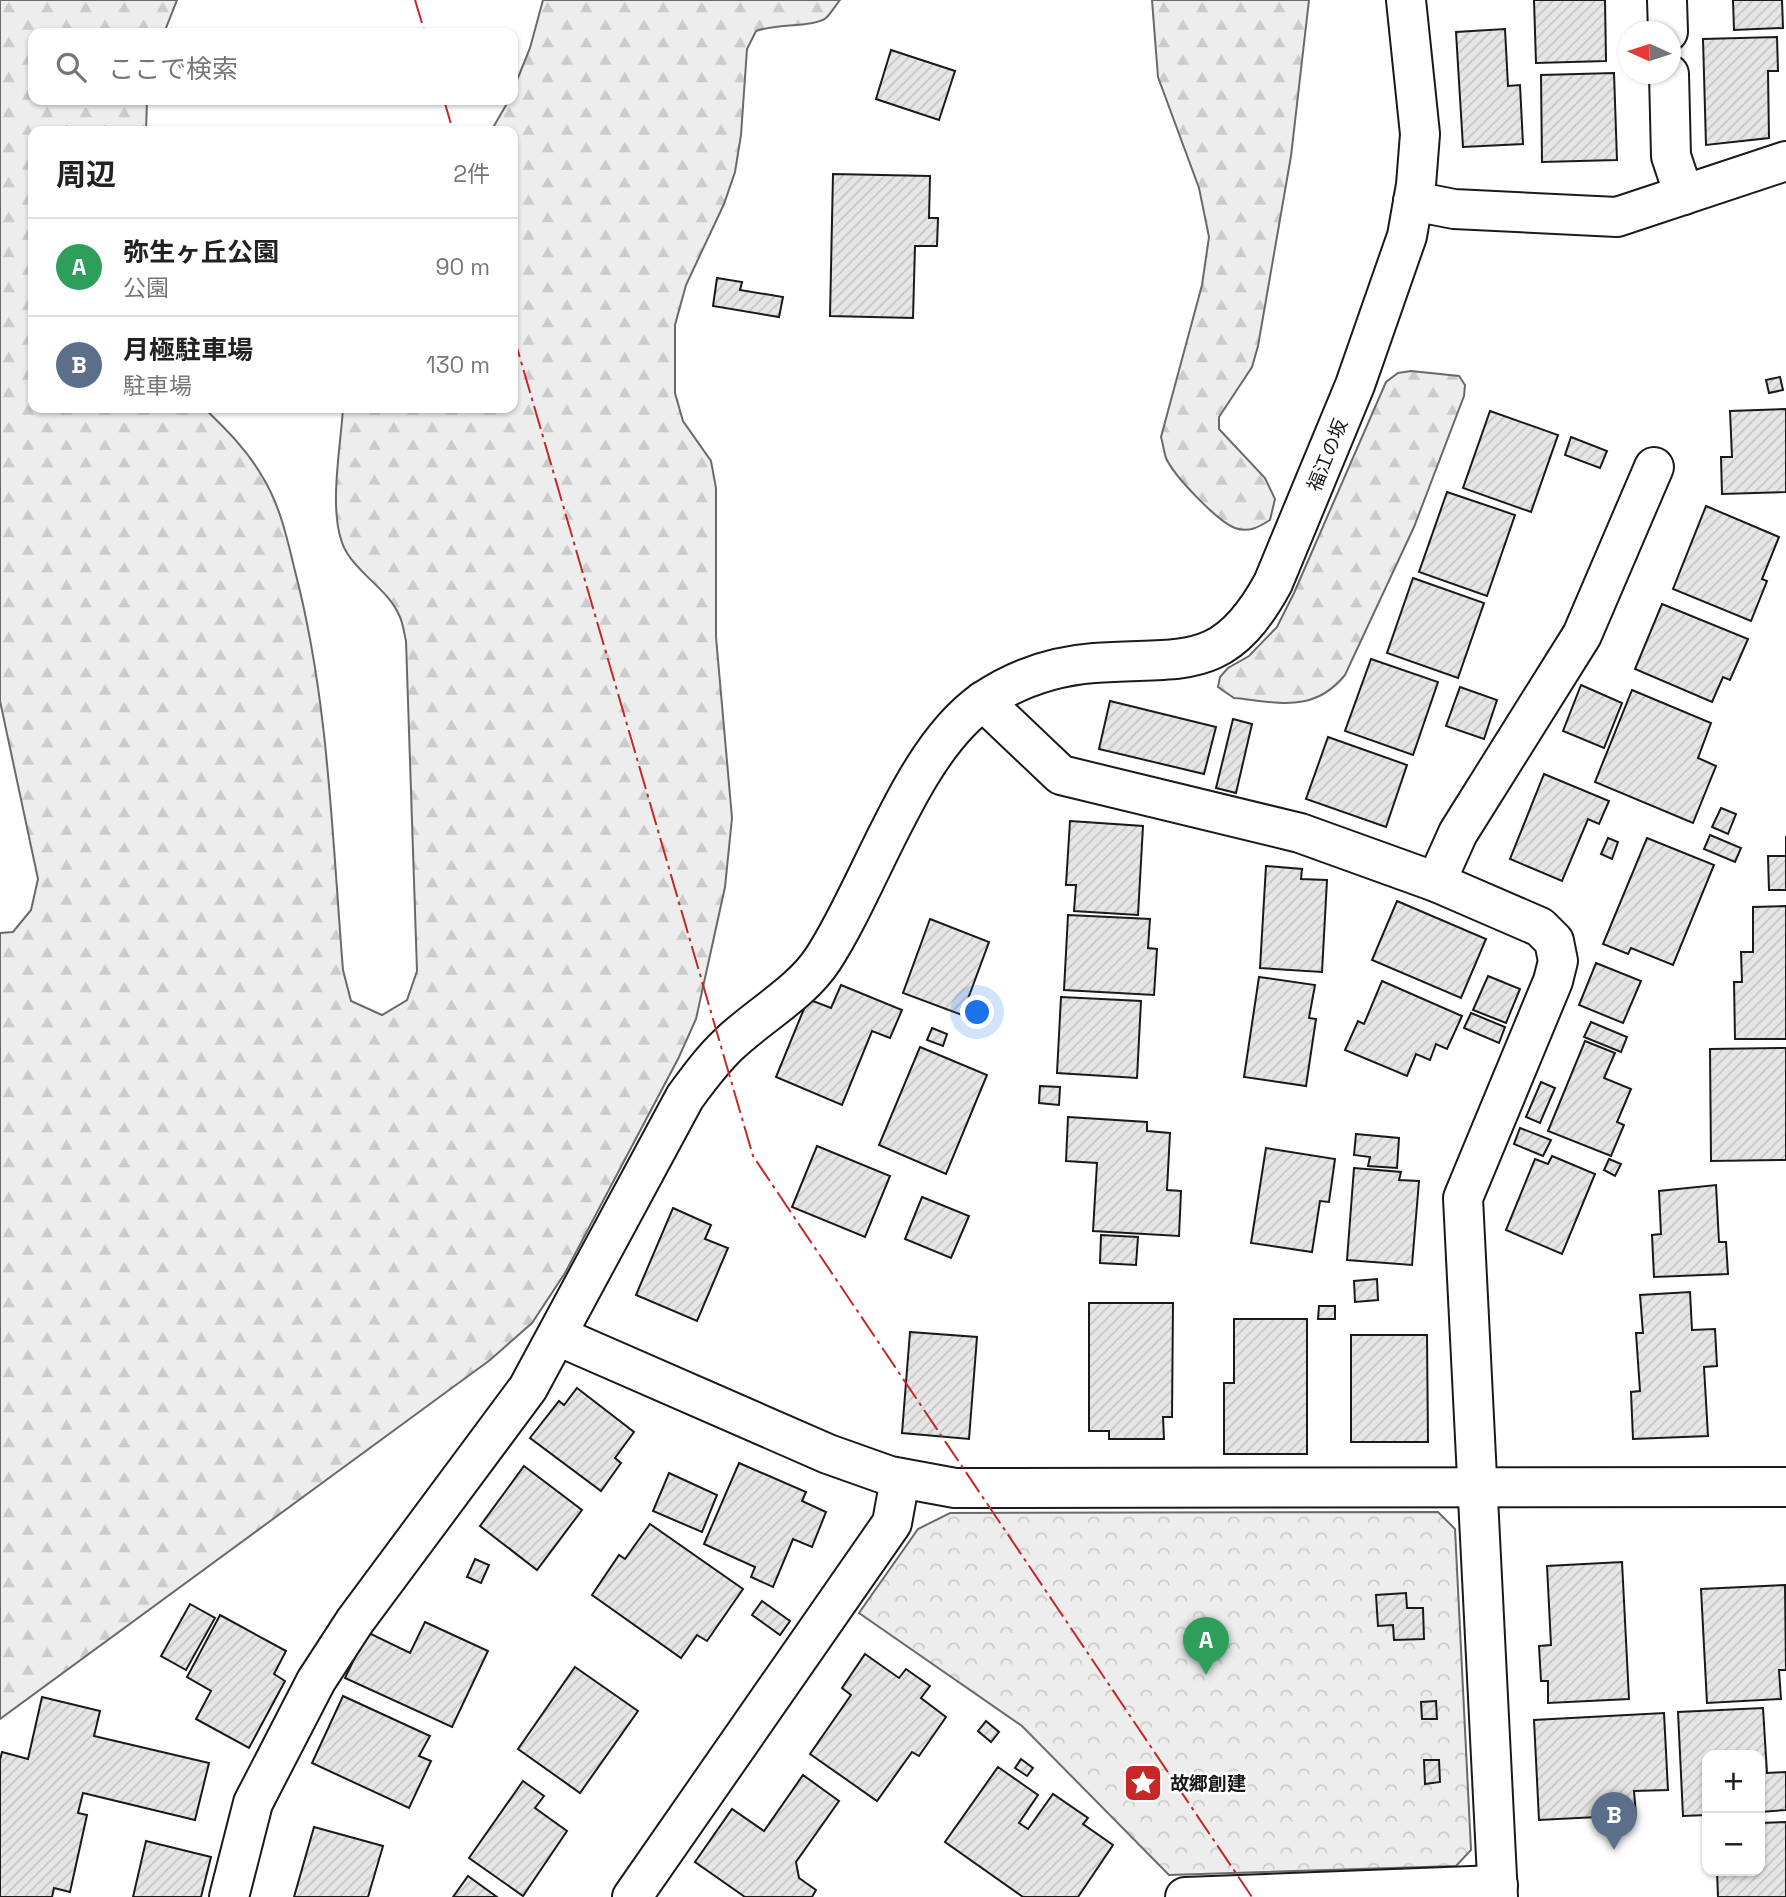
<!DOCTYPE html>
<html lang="ja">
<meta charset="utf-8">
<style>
body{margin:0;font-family:"Space Grotesk","Noto Sans JP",sans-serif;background:#f2f2f2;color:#222}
.controls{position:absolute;right:21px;bottom:21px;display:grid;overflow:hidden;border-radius:14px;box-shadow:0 2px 5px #0004}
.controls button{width:63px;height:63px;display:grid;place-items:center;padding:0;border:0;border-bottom:2px solid #e0e0e0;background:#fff;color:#222;font:35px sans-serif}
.compass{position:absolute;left:1618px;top:21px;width:63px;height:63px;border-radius:50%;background:#fff;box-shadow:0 2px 5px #0004;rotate:273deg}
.you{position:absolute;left:978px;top:1013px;width:24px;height:24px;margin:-18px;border:5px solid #fff;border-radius:50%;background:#1a73e8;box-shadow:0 0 0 10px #1a73e833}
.badge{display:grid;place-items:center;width:46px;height:46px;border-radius:50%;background:#2563eb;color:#fff;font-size:23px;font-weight:700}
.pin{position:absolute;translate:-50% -58px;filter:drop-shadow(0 2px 4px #0008)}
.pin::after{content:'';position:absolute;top:37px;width:24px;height:21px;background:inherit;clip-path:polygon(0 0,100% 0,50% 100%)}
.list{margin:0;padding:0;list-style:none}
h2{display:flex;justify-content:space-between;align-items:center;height:91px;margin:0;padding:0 28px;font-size:30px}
h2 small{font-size:23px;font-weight:400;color:#767676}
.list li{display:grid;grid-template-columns:46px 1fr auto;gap:21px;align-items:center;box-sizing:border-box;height:98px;padding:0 28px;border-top:2px solid #e0e0e0}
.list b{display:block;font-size:26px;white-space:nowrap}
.list p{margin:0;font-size:23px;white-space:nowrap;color:#767676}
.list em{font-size:23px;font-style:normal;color:#767676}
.icon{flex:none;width:38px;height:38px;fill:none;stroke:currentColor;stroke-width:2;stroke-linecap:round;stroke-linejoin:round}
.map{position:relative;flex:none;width:1786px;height:1897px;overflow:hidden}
.search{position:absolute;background:#fff;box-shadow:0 2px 5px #0004;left:28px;top:28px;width:490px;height:77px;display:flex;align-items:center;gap:18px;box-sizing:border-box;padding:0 24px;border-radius:14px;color:#767676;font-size:26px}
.panel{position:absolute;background:#fff;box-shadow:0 2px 5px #0004;left:28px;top:126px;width:490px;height:287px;border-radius:14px}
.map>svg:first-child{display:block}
</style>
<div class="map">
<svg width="1786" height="1897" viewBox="0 0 1786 1897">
<defs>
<pattern id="forest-firs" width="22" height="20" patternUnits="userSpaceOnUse" patternTransform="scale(1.75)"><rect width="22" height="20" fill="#ededed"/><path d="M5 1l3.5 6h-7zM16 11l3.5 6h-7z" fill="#cbcbcb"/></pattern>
<pattern id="park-crowns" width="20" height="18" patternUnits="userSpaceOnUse" patternTransform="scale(1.75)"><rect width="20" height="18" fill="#ededed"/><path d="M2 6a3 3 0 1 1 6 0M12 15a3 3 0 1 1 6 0" fill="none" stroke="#cbcbcb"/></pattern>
<pattern id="building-hatch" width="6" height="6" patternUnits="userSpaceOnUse" patternTransform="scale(1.75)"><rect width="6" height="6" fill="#e6e6e6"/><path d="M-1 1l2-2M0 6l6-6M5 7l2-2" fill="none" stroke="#c5c5c5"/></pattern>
</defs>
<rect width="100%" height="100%" fill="#fff"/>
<!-- forest -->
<g fill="url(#forest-firs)" stroke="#6a6a6a" stroke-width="2">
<path d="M0,0H177L164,33H33V100H147L146,131H33V408H204C226,429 247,450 262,476C280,505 287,538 295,571C329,701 332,837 343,970L351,1001L382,1015L407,1000L417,971L406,641C404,633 403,622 399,615C388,590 361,576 347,553C326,519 341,447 343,408H513V131H491L509,100H513V90L530,48L543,0H840C836,5 831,13 826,18C815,27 774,24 756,31L747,49L741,135L735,172L724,204L686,285L675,325V393L683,421L711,461L716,488V637L732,818L725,887L696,1019L679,1057L565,1273L532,1323L490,1360L0,1719V933L13,932L31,910L38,879L0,701Z"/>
<path d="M1152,0H1309L1291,156L1258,346L1252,367L1219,417V429L1265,478L1275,499L1270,520C1259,527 1249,533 1235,528C1217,521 1174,476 1166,458C1164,452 1163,444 1161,437L1202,285L1209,237L1199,188L1158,77Z"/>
<path d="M1411,371L1459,376L1465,385L1464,396L1414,527L1345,675C1313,714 1278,702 1234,698L1218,687L1220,677L1228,668L1249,656L1277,627L1294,593L1386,382L1398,373Z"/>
</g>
<!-- park -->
<path fill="url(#park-crowns)" stroke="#6a6a6a" stroke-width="2" d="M1438,1512L1455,1529L1471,1850L1456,1866L1169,1875L1022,1726L859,1613L918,1529L950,1513Z"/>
<!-- building -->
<g fill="url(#building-hatch)" stroke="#1a1a1a" stroke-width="2">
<path d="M1534,0H1605L1606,61L1536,63Z"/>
<path d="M1733,0H1782L1783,28L1734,30Z"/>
<path d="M1505,29L1508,86L1520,85L1523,144L1463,147L1456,32Z"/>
<path d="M1777,37L1778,71H1768L1769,138L1706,145L1703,39Z"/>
<path d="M891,50L955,71L939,120L876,99Z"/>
<path d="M1614,73L1617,160L1542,162L1541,75Z"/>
<path d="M833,174L930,176L929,218H938L937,246H915L913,318L830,316Z"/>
<path d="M717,278L742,282L740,290L783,297L779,317L713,306Z"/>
<path d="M1780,377L1783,390L1769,393L1766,380Z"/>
<path d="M1786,409V492L1722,494L1721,457H1732L1730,411Z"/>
<path d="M1490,411L1558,435L1531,512L1463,488Z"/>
<path d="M1571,437L1607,451L1600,468L1565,455Z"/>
<path d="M1447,492L1515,515L1487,596L1419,572Z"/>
<path d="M1706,506L1779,537L1762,579L1767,581L1751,621L1673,589Z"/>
<path d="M1413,578L1484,603L1458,678L1387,653Z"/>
<path d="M1662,604L1748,639L1730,680L1723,677L1712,702L1635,669Z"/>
<path d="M1371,659L1438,682L1413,755L1345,731Z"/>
<path d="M1581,685L1622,703L1604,748L1563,731Z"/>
<path d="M1460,687L1497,700L1484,739L1446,726Z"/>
<path d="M1632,690L1711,723L1698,758L1716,766L1693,823L1595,782Z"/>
<path d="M1110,701L1216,727L1204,774L1099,749Z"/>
<path d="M1233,719L1252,724L1236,793L1216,788Z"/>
<path d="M1328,737L1407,765L1386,827L1306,799Z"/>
<path d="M1544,774L1609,801L1599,824L1588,819L1562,881L1510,859Z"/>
<path d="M1721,808L1736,814L1728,834L1712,827Z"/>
<path d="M1070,821L1143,826L1138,915L1074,911L1076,885H1066Z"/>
<path d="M1710,835L1741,848L1735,862L1704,849Z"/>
<path d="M1786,836V890H1769L1768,856H1786Z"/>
<path d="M1608,838L1618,842L1612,859L1601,854Z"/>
<path d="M1647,838L1714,865L1673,965L1631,948L1628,954L1603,944Z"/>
<path d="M1266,866L1302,869L1301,879L1327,880L1322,972L1260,968Z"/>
<path d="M1397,901L1486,939L1461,998L1372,960Z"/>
<path d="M1786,906V1039H1735L1734,982H1742L1741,952H1753V907Z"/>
<path d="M1068,915L1150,919L1148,948L1157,949L1154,995L1064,990Z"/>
<path d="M930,919L989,942L962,1015L903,993Z"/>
<path d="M1596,963L1641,981L1623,1023L1579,1005Z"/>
<path d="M1488,976L1520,989L1506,1023L1473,1010Z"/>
<path d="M1259,977L1315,985L1309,1018L1316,1019L1306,1086L1244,1077Z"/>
<path d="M1382,981L1462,1016L1447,1049L1436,1044L1430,1060L1416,1054L1407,1076L1345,1050L1358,1021L1364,1024Z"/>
<path d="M841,985L902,1010L890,1038L872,1031L842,1105L776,1077L808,999L831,1008Z"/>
<path d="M1061,997L1141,1001L1137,1078L1057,1073Z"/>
<path d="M1471,1013L1505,1027L1499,1043L1464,1028Z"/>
<path d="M1591,1022L1627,1037L1621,1052L1584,1037Z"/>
<path d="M932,1028L947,1034L943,1046L927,1040Z"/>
<path d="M1585,1041L1615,1053L1604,1078L1631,1089L1617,1122L1624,1125L1611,1156L1548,1131Z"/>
<path d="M920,1047L987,1075L946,1174L879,1145Z"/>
<path d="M1786,1048V1160L1711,1161L1710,1049Z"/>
<path d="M1541,1082L1555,1088L1540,1123L1526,1117Z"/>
<path d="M1040,1086L1060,1087L1059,1105L1039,1103Z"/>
<path d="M1068,1117L1147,1122V1131L1170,1133L1167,1190L1181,1191L1179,1236L1093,1231L1097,1163L1066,1161Z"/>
<path d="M1520,1128L1551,1140L1543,1156L1514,1144Z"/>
<path d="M1356,1134L1399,1138L1397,1168L1368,1166L1370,1157L1354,1155Z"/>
<path d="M817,1146L890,1176L865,1237L792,1207Z"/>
<path d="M1266,1148L1335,1159L1329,1202L1320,1201L1312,1252L1251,1243Z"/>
<path d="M1552,1156L1595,1174L1562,1254L1506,1230L1535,1159L1548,1164Z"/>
<path d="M1609,1159L1621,1164L1615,1176L1604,1170Z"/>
<path d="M1354,1168L1401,1172L1399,1180L1419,1181L1412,1265L1347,1260Z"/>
<path d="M1716,1185L1719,1242H1726L1728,1274L1654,1277L1652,1235L1661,1234L1659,1191Z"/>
<path d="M922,1197L969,1216L951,1258L905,1239Z"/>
<path d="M673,1208L711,1225L705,1239L728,1248L697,1321L636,1295Z"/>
<path d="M1101,1235L1138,1237L1136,1265L1100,1263Z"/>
<path d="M1377,1279L1378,1300L1355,1302L1354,1281Z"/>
<path d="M1690,1292L1692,1330L1715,1329L1717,1366L1704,1367L1708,1436L1633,1439L1631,1392L1640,1391L1636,1333H1643L1640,1295Z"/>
<path d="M1089,1303H1173L1172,1417H1163L1164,1439H1109V1431H1089Z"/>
<path d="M1319,1306H1335V1319H1318Z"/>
<path d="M1234,1319H1307V1454H1224V1383H1234Z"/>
<path d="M910,1332L977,1337L969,1439L902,1433Z"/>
<path d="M1351,1335H1427L1428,1442H1351Z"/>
<path d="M577,1388L634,1432L615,1458L621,1463L601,1491L530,1438L559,1401L564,1405Z"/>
<path d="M739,1463L806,1492L802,1501L826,1512L812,1547L793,1539L773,1587L751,1577L755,1567L704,1544Z"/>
<path d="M524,1466L582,1510L537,1570L480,1526Z"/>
<path d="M669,1473L717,1495L702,1532L653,1511Z"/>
<path d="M650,1524L743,1589L707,1641L697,1635L681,1658L592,1595L619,1555L625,1559Z"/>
<path d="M475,1559L489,1565L481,1583L467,1577Z"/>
<path d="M1622,1562L1629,1699L1548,1703V1681H1541L1539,1646L1551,1645L1547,1566Z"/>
<path d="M1785,1585L1786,1670H1779L1781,1699L1707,1703L1701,1589Z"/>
<path d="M1406,1593L1407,1608H1423L1424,1639L1394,1640L1393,1625L1378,1626L1376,1595Z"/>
<path d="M762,1601L790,1621L780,1635L752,1615Z"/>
<path d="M190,1604L215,1618L186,1670L161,1656Z"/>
<path d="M220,1615L286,1651L274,1674L285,1681L249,1748L196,1719L211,1691L187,1677Z"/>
<path d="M425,1622L488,1651L452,1727L345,1678L367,1632L410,1653Z"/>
<path d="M865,1654L899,1678L906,1669L930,1686L921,1698L946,1717L919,1756L912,1752L877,1801L810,1754L851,1695L842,1688Z"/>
<path d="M575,1667L638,1711L580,1793L518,1749Z"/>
<path d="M343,1696L430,1736L419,1756L431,1761L409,1808L312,1763Z"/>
<path d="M42,1697L100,1711L94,1736L209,1763L195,1820L83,1793L78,1813L87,1815L70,1892L54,1888L52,1897H0V1760L2,1752L28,1759Z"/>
<path d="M1436,1701L1437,1719H1422L1421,1702Z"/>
<path d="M1763,1708L1767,1773L1786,1772V1810L1760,1812V1755H1707V1815L1683,1816L1678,1712Z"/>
<path d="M1664,1713L1668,1790L1634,1791L1636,1815L1539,1820L1534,1720Z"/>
<path d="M986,1721L999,1732L991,1742L978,1731Z"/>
<path d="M1021,1759L1033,1768L1027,1776L1015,1768Z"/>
<path d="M1424,1760H1439L1440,1782L1425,1784Z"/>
<path d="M998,1767L1038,1795L1019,1823L1028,1829L1053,1794L1088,1818L1083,1824L1113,1845L1078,1897H1023L945,1842Z"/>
<path d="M803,1775L839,1801L796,1862L799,1878L816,1890L812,1897H745L695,1862L732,1809L764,1831Z"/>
<path d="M523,1781L544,1796L535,1808L567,1831L523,1896L469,1858Z"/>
<path d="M1786,1822V1897H1718L1717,1871H1760V1823Z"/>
<path d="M314,1827L383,1846L368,1897H294Z"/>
<path d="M146,1841L211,1857L201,1897H133Z"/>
<path d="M468,1876L497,1897H453Z"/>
</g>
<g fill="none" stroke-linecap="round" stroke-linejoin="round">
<!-- minor casing -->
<g stroke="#1a1a1a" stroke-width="42">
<g id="minor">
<path d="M1667,0L1668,32"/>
<path d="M1669,74L1671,156L1684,195"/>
<path d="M1413,201L1454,209L1617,217L1786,161"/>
<path d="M983,701L1061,775L1300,833L1436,882L1540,927L1554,941L1558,961L1553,981L1463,1198L1498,1897"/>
<path d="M1436,882L1458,833L1582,635L1654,467"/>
<path d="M558,1336L828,1454L890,1476L955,1488L1786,1487"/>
<path d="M229,1897L253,1803L316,1681L355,1621L528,1388L685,1097C699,1078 712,1060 729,1044C758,1016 801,993 823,959C872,884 912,749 985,700C1018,678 1055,666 1094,663C1183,656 1223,675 1273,583L1355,385L1407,236L1416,185L1420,134L1406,0"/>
<path d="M632,1897L892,1523L900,1479"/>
<path d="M1185,1897L1498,1885"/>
</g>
</g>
<!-- minor -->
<use href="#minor" stroke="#fff" stroke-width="38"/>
<!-- power -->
<g stroke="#c62828" stroke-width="2" stroke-dasharray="24 5 3.5 5" stroke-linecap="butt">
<path d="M415,0L425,33"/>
<path d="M444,100L453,131"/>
<path d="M513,334L753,1156L1252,1897"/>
</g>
</g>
<!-- icons -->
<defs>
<g id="sight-square" transform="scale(2.0125)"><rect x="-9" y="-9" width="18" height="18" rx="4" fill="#c62828" stroke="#fff"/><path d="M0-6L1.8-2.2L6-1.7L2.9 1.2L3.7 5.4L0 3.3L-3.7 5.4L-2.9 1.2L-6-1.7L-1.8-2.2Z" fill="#fff"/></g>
</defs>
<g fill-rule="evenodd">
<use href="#sight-square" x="1143" y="1783"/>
</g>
<g text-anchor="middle" stroke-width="5" stroke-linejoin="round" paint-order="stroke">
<!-- street labels -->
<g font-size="19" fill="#1a1a1a" stroke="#fff">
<text transform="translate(1327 455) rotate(-68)" y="7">福江の坂</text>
</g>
<!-- poi labels -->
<g font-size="19" font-weight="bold" fill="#1a1a1a" stroke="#fff" text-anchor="start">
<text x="1170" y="1790">故郷創建</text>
</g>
</g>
</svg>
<div class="controls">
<button>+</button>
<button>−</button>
</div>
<svg class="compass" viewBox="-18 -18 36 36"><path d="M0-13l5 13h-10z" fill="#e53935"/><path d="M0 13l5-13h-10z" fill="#767676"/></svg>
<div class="you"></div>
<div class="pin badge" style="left:1206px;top:1675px;background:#2e9e5b">A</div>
<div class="pin badge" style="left:1614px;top:1850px;background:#5c6f8a">B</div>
<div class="search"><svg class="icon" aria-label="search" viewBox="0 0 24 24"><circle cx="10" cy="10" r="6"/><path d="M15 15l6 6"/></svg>ここで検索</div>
<section class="panel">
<h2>周辺<small>2件</small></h2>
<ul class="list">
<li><span class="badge" style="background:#2e9e5b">A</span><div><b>弥生ヶ丘公園</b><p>公園</p></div><em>90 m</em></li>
<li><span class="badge" style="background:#5c6f8a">B</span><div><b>月極駐車場</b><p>駐車場</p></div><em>130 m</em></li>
</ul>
</section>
</div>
